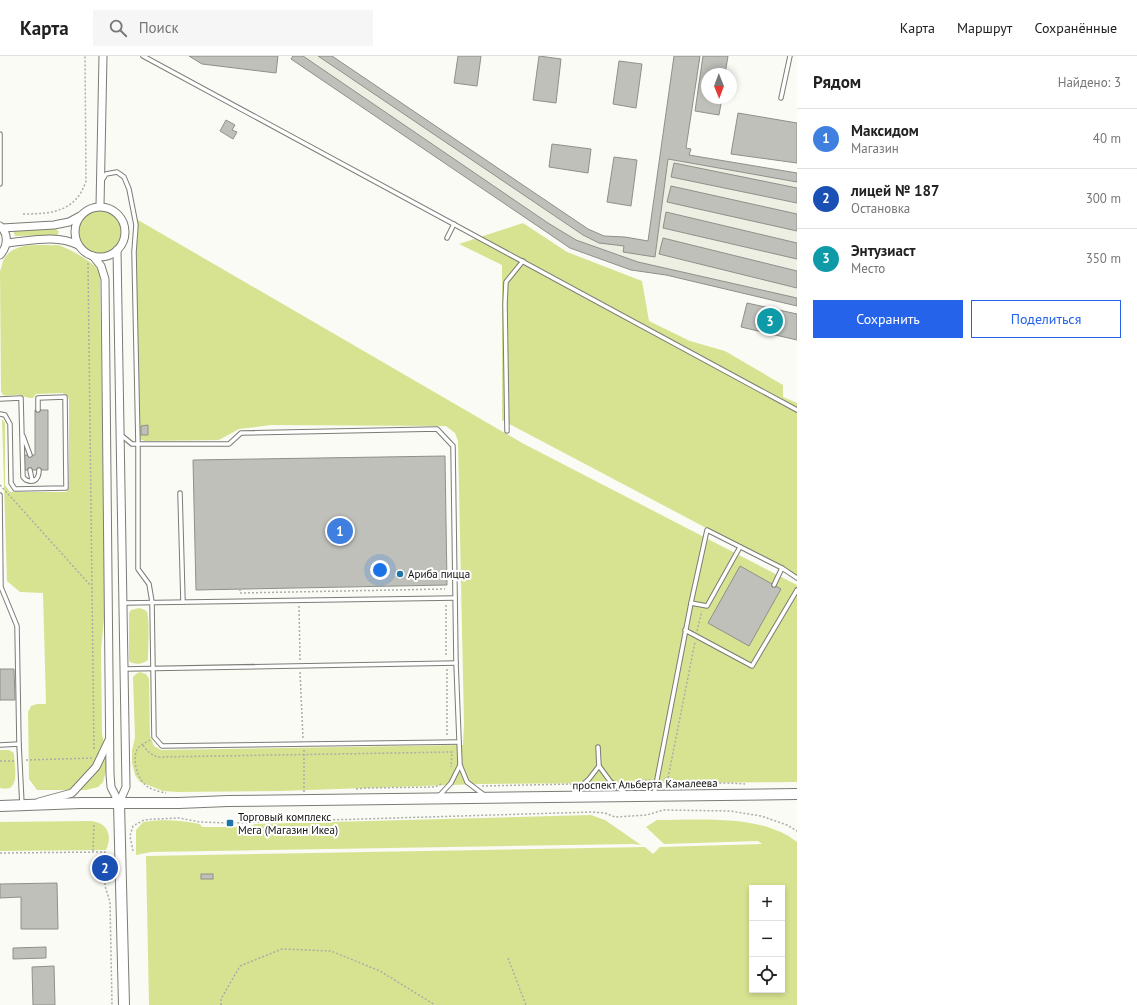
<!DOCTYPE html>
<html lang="ru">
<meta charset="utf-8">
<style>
body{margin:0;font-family:"PT Sans",sans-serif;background:#f6f6f6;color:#222}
.controls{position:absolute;right:12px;bottom:12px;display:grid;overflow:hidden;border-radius:0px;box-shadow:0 2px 6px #0003}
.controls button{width:36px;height:36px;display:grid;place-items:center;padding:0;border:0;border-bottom:1px solid #e0e0e0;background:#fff;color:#222;font:20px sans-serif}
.compass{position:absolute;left:701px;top:12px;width:36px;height:36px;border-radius:50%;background:#fff;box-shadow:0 2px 6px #0003;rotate:179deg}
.you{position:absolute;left:380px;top:514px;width:14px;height:14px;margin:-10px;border:3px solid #fff;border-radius:50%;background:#1a73e8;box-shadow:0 0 0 6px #1a73e833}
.badge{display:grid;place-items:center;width:26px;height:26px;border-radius:50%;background:#2563eb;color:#fff;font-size:13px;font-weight:700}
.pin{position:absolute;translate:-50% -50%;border:2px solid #fff;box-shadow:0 1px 4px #0006}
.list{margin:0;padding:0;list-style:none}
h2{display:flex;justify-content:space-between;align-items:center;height:52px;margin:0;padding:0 16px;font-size:17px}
h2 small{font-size:13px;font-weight:400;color:#767676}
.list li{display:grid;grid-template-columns:26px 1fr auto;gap:12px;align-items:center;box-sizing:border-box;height:60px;padding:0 16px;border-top:1px solid #e0e0e0}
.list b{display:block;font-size:15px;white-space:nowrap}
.list p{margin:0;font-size:13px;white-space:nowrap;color:#767676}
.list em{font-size:13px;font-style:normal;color:#767676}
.actions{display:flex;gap:8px;padding:12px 16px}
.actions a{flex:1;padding:9px 0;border:1px solid #2563eb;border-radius:0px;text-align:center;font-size:14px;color:#2563eb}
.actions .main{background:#2563eb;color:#fff}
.icon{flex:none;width:22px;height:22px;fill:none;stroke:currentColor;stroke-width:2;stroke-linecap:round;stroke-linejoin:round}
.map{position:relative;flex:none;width:797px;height:949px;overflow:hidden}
header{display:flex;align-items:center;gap:24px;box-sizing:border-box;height:56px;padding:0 20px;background:#fff;border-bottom:1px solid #e0e0e0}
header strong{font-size:19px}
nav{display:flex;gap:22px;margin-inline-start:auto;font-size:14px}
.search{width:280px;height:36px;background:#f6f6f6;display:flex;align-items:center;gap:10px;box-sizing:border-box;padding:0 14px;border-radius:0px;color:#767676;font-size:15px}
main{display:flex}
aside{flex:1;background:#fff}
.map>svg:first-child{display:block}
</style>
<header>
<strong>Карта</strong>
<div class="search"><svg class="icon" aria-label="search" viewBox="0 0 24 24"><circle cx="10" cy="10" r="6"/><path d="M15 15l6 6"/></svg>Поиск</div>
<nav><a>Карта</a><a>Маршрут</a><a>Сохранённые</a></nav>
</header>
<main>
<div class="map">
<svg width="797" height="949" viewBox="0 0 797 949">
<rect width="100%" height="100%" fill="#f9fbf4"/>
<!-- built -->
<path fill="#ecefe2" d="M293,0H332L588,173L604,180L625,181L648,185L674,0L686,92L691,93L690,99L797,117V250L666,219L631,214L570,192L291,3Z"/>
<!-- green -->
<g fill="#d8e391" fill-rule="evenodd">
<circle cx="100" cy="176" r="22"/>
<path d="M138,164L524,388L797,529L796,540L797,541V726L480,728L280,735L178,736L163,735L140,726L135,719L132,707V694L135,682L133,621L136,618L140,616L146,618L149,623L150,680L154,690L161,694L463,689L464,668L458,385L455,377L446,370L271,369L239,373L219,384L145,385L139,383L136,189L138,182Z"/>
<path d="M523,167L567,196L642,225L649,265L690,285L725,295L783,329V341L797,347V520L502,364V209L459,188Z"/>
<path d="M56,173L59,176L57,179L15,180L13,174Z"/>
<path d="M58,189C68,192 87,203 95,210C98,213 99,217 100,221L105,552L101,594L102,677L106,698L107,711L103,726L98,731L86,734H37L29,723L28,656L31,650L37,648H46L43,537L20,536L7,525L2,363L5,367V429L10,436H65L68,435L69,430V343L67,339L62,337L36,338L33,342C26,342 26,341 20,339C14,338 8,341 3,339L1,335L0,215C2,211 2,206 4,203C14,185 41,190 58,189Z"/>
<path d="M139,552C142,553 145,553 147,556C150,565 148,593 148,604C143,608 137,609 130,606L129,603V557L131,554Z"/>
<path d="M0,694H9L14,697C14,706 19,726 10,732C7,733 3,733 0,732Z"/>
<path d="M591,759L605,764L641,789L633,788L151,796L136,799V774L143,766C162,763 181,764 200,768L202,771H250L255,768Z"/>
<path d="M657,764C699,764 763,758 797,786V949H149L146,800L645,791L653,798L660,791L762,788L758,785L664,788L646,771ZM752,832H782V934H752Z"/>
<path d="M90,765C107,766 113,779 106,794L0,795V766Z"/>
</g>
<!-- building -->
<g fill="#bfc0ba" stroke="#8f908b">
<path d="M189,0H278L276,17L202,8Z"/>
<path d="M293,0H303L548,167L576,184L638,206L797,242V250L666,219L631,214L570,192L291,3Z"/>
<path d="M318,0H332L588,173L604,180L625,181L648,185L674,0H700L686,92L691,93L689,99L797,117V126L668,103L655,201L623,196L624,190L599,187L583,179Z"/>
<path d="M458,0H481L477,30L454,27Z"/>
<path d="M539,0L561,3L556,47L533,44Z"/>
<path d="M703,0H728L725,18H707V42H722L719,59L695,55Z"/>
<path d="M619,5L642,8L636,52L613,48Z"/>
<path d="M738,57L797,67V107L731,98Z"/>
<path d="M226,64L235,69L232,74L237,76L233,83L220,75Z"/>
<path d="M552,88L591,93L588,117L549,111Z"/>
<path d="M614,101L637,104L631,150L607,146Z"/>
<path d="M674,107L797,132V147L671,121Z"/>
<path d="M671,130L797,158V175L667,146Z"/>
<path d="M666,156L797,187V203L663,172Z"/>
<path d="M663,182L797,215V232L659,198Z"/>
<path d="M747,247L797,258V284L741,271Z"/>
<path d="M35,354H48V414H24V399H35Z"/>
<path d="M148,369V379H141V370Z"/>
<path d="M445,400L447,529L196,534L193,404Z"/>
<path d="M740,510L781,533L749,590L708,567Z"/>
<path d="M0,613H14L15,644H0Z"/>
<rect x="201" y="818" width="12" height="5"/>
<path d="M57,827L58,873H21V841L0,842V828Z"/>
<path d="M46,891V902L13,903V892Z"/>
<path d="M54,910L55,949H33L32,911Z"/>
</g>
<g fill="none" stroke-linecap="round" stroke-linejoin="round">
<!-- lane casing -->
<g stroke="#7b7c76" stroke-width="5.5">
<g id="lane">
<path d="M143,0L797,354"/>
<path d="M781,42L790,0"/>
<path d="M0,78V128"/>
<path d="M101,126L106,118L117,116L124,121L129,133L136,169L134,196L138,388V513L149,528L152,546L154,681L162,690L459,686"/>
<path d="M447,182L454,168"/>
<path d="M0,343L21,342L23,421L26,424C35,428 39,422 39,414"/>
<path d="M0,358L5,359L10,368L11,427L15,433L66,432L65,341L38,342V354"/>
<path d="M507,375L505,248L506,226L523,205"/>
<path d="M121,379L132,388H229L241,377L437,373L453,390L456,607L460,709L467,726L484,739"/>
<path d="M23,380L30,399"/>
<path d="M30,414L32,424H35"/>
<path d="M180,437L183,546"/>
<path d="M0,439L1,531L17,570L19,688L22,749"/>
<path d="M774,529L782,512"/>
<path d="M124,547L455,542"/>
<path d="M691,547L707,550L740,491"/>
<path d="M685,574L752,610L797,534"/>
<path d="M125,613L456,607"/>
<path d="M0,689L19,688"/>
<path d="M598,691L599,710L610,725L625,737"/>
<path d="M572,738L589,723L599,710"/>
<path d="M654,739L691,547L707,474L782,512L797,522"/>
<path d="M438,741L451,727L460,709"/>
</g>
</g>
<!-- street casing -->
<g stroke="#7b7c76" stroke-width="9">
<g id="street">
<path d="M100,150L103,0"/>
<circle cx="100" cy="176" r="25"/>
<path d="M0,170C9,178 8,190 0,199"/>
<path d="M2,172L54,169L69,166L80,160"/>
<path d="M7,187C30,185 57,178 78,189"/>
<path d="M117,194L126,731L119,747"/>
<path d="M93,200L101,210L105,223L110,718L111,731L119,747"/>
<path d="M39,746L72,737L96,711L109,684"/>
</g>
</g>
<!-- secondary casing -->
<g stroke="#7b7c76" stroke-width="12">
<g id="secondary">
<path d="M119,747L124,949"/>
<path d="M0,750L81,747H179L228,745L797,738"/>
</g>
</g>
<!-- path -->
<g stroke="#abada8" stroke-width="1.5" stroke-dasharray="2 2" stroke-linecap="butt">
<path d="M23,158C51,158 76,156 86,125L85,0"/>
<path d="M88,207L94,695"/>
<path d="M0,429L91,530"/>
<path d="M240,533V537L445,533"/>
<path d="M446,549V601"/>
<path d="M299,550L300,604"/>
<path d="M697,575L702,555"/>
<path d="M447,613V679"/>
<path d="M300,616L303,682"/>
<path d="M150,684C147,686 142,688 139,691C130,701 138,725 148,731C153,734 160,736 166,737"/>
<path d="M143,689C147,695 151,699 158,701L452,696L451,711"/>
<path d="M304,694V736"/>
<path d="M26,704L93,702"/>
<path d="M0,705H15"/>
<path d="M668,722L695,586"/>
<path d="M664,723C670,721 673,725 679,726C701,728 723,726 745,728"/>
<path d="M625,728C634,728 642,724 651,724"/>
<path d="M482,730L573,728"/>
<path d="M356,733L366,732L435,731L441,728"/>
<path d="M93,795L94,767"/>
<path d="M133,795L130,780L133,770L144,764L156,763L179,762L200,766L230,767L592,756L605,757L615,761L647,759L663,754L730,755L761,760L787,769L797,775"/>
<path d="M0,797L105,796V830L110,846L112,949"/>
<path d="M508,902L526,949"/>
<path d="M221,949V943L240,910L282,893L331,895L380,915L435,949"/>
</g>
<!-- lane -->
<use href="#lane" stroke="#fff" stroke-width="3.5"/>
<!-- street -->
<use href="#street" stroke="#fff" stroke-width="7"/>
<!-- secondary -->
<use href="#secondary" stroke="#fff" stroke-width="10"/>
</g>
<!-- markers -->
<g fill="#1e74a4" stroke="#fff" stroke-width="1.5">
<circle cx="400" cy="518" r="4"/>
<rect x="226" y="763" width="8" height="8" rx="2"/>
</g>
<g text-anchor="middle" stroke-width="4" stroke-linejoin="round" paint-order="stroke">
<!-- poi labels -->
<g font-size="11" fill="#0e0f0d" stroke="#fff" text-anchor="start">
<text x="408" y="522">Ариба пицца</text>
<text x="238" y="765">Торговый комплекс<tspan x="238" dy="13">Мега (Магазин Икеа)</tspan></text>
</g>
<!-- street labels -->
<g font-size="11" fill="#0e0f0d" stroke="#fff">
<text transform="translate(645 728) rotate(-1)" y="4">проспект Альберта Камалеева</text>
</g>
</g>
</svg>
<div class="controls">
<button>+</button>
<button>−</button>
<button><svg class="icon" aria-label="locate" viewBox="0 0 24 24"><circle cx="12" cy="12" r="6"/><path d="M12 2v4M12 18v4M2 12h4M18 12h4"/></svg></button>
</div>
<svg class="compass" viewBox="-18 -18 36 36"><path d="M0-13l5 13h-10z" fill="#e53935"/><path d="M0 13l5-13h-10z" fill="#767676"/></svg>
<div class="you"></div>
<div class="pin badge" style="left:340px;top:475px;background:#3f7fe0">1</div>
<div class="pin badge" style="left:105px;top:812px;background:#1a4fb4">2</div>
<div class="pin badge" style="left:770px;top:265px;background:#0f9aa8">3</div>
</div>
<aside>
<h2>Рядом<small>Найдено: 3</small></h2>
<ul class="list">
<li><span class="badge" style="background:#3f7fe0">1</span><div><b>Максидом</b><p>Магазин</p></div><em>40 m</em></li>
<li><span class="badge" style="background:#1a4fb4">2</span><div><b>лицей № 187</b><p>Остановка</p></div><em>300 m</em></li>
<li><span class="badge" style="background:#0f9aa8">3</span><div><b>Энтузиаст</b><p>Место</p></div><em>350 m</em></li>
</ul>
<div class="actions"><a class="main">Сохранить</a><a>Поделиться</a></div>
</aside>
</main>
